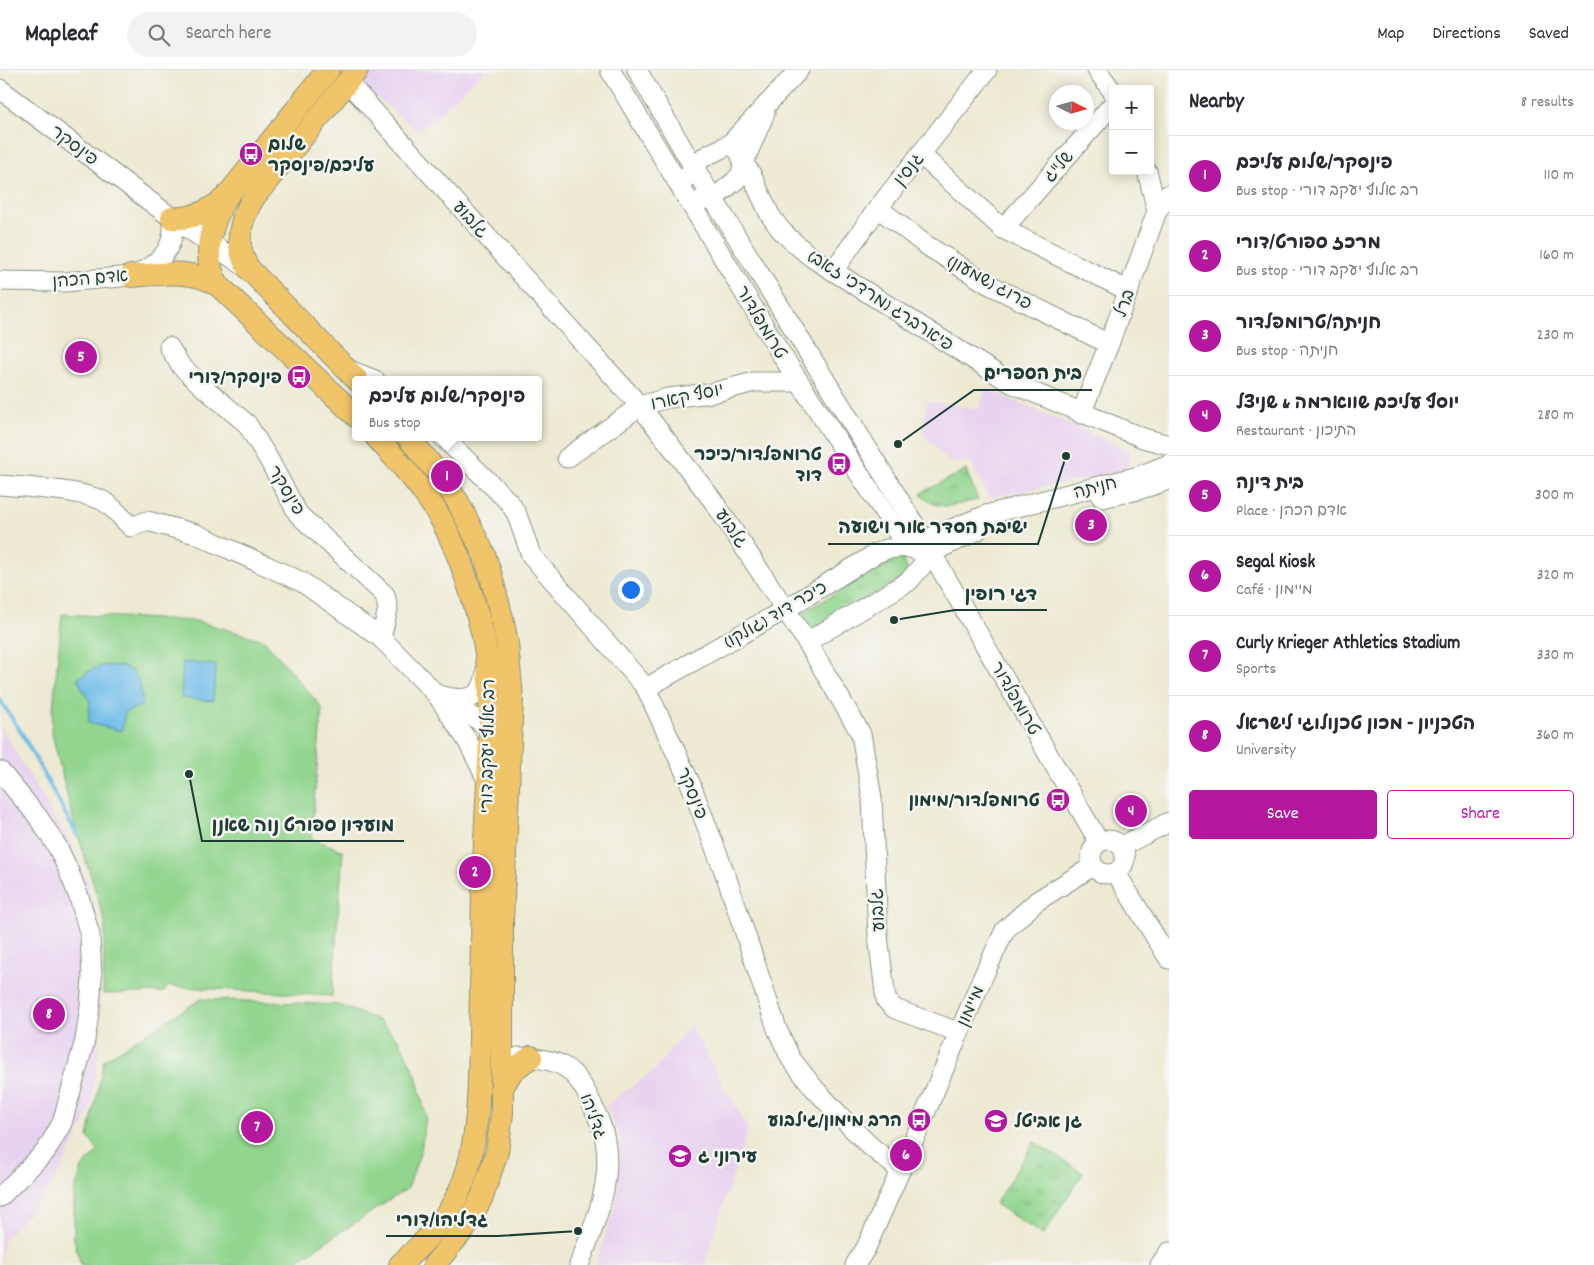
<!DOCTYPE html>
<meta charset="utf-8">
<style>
body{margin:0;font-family:Dekko,"Playpen Sans Hebrew",sans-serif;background:#f2f2f3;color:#2b2b33}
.controls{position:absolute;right:15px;top:15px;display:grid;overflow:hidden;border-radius:5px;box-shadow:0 2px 12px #0003}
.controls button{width:45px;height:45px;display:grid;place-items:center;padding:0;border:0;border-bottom:1px solid #e1e1e2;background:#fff;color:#2b2b33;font:25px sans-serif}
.compass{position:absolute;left:1049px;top:15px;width:45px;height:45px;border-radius:50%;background:#fff;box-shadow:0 2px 12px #0003;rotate:95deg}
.you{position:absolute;left:630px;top:519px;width:18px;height:18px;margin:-12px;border:4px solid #fff;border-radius:50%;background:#1a73e8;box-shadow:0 0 0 8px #1a73e833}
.badge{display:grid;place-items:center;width:32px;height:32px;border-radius:50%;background:#b5179e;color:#fff;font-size:16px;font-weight:700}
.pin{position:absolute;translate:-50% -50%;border:2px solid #fff;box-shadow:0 1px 5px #0006}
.popup{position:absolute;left:352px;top:306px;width:190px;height:65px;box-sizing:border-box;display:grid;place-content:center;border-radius:5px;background:#fff;filter:drop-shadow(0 1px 4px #0005);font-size:16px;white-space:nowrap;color:#7c7c81}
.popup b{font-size:19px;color:#2b2b33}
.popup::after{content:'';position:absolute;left:50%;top:100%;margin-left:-10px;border:10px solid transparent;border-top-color:#fff}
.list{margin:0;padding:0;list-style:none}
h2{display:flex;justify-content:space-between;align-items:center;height:65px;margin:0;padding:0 20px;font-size:21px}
h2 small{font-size:16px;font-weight:400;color:#7c7c81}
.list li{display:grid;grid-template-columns:32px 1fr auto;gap:15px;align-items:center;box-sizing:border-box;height:80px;padding:0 20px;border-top:1px solid #e1e1e2}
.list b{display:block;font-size:19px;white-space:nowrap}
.list p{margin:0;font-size:16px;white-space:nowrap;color:#7c7c81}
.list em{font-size:16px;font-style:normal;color:#7c7c81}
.actions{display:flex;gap:10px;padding:15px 20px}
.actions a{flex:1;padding:11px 0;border:1px solid #b5179e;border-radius:5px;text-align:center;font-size:18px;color:#b5179e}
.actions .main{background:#b5179e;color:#fff}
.icon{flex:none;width:28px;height:28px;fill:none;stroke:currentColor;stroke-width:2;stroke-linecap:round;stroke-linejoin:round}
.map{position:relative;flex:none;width:1169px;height:1195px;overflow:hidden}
header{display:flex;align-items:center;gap:30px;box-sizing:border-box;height:70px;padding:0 25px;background:#fff;border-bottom:1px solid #e1e1e2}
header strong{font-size:24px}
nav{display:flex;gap:28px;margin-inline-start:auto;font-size:18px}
.search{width:350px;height:45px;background:#f2f2f3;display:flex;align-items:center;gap:12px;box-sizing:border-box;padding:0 18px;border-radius:28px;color:#7c7c81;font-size:19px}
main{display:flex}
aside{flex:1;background:#fff}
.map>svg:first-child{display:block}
</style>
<header>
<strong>Mapleaf</strong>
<div class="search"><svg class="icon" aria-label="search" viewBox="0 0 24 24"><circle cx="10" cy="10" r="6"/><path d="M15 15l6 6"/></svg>Search here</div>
<nav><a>Map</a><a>Directions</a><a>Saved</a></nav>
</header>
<main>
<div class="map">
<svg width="1169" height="1195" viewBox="0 0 1169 1195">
<defs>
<pattern id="park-tufts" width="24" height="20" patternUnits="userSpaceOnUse" patternTransform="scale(1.25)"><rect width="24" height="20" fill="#92d58e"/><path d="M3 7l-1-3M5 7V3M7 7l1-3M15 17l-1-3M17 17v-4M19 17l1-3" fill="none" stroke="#77ae75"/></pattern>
</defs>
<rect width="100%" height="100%" fill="#f6f6f2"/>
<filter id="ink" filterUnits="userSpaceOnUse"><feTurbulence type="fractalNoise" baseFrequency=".02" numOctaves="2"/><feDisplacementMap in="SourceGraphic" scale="10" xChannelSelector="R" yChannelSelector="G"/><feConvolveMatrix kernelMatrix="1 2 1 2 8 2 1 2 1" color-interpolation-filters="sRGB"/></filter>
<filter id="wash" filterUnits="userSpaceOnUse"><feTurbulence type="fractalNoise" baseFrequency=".0096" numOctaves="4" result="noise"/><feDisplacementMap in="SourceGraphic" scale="20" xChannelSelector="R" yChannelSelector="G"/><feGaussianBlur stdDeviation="1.12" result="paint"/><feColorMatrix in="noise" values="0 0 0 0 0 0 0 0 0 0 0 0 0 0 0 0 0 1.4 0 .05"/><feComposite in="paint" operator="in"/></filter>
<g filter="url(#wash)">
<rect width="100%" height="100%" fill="#ede9d2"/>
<!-- built -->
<g fill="#e7d2ef">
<path d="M342,0H485L431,51L418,61Z"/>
<path d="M985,318L1120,376L1130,385L1131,389L1129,394L1126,398L1119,402L989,428L971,392L950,393L923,363L927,331L980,339Z"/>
<path d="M0,656L70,773L86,810L96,844L100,900L98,988L90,1041L60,1102L35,1137L3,1170L0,1194Z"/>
<path d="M690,955L748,1059L704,1195H596L617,1129L619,1102L621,1071L606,1035L654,1001Z"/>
</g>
<!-- park -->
<g fill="url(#park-tufts)" stroke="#588961">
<path d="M966,400L978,430C956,434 935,444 921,423Z"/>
<path d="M900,486L910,503L812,560L802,543Z"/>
<path d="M1034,1072L1083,1103L1043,1165L995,1134Z"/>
</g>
<!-- pitch -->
<g fill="#92d58e" stroke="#588961">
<path d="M62,544L196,551L264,570L322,638L311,768L343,781L332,926L168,916L164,922L103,924L105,852L73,749L51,660Z"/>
<path d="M201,929L339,935L378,950L399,970L416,1005L426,1047L421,1080L408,1118L290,1195H81L74,1169V1122L82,1098L98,1081L88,1067L104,990Z"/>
</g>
<!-- water -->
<g fill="#6ebce8" stroke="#467c8e">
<path d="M183,592L216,595L213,631L181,628Z"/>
<path d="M104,595C110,596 119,595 125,597C141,604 142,621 142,635L125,642L122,661L88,653L90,632L77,609L89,601Z"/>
</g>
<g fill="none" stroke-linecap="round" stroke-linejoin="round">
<!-- stream -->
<path stroke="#6ebce8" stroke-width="4" d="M0,630L21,662L77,765"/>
</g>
</g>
<g filter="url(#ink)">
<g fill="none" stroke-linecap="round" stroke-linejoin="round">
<!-- minor casing -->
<g stroke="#869383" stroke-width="21">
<g id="minor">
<path d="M610,0L781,284L907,477L931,485"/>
<path d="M637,0L693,96L924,470L1099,772"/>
<path d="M1097,0L1113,22"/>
<path d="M350,9L352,17L640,336L714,432L807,572L861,664L872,728L878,866L886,930L895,939L958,962"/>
<path d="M0,19L172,148L249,199"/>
<path d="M730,74L740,82L743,94L750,102L770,145L780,159L791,170L811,187L1011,313L1143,368L1169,375"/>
<path d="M920,84L1003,159L1129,221"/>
<path d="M1147,101L1157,141"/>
<path d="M688,107L693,96L704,87L730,74L799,0"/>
<path d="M701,130L713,129L735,111L741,104L743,94L765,43"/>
<path d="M878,138L926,175L988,214L1109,274"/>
<path d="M1003,159L1113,34"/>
<path d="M833,201L878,138L987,0"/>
<path d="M0,211L64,212L131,206C157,198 178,177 172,148"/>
<path d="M169,277L181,296L201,315L247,354L269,390L298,444L385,525L388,539L381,568"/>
<path d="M347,299L375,310"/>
<path d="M1081,344L1109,274L1157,141L1169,124"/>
<path d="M443,367L510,433L517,445L531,485L646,618L691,715L727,809L777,959L791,989L814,1018L843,1049L870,1076L900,1100"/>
<path d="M567,388L640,336L668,328L712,323L754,312H799"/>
<path d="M0,415C25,417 84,420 105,432C114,438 123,449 131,457L147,451L196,464L302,512L381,568L437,625L468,672L488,712"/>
<path d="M1102,428L1138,420L1169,410"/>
<path d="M807,572L909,511L931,485L941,478L978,460"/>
<path d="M646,618L786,539L875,484L887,479L907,477L986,445L1139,406L1169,394"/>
<path d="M443,626C468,632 484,629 486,600"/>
<path d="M445,630L496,661L499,665"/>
<path d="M0,701L38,747L58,778L67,797L79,827L90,865L92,908L90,937L85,970L62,1053L46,1081L0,1127"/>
<circle cx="1108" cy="787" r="17"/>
<path d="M1122,776L1169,752"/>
<path d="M1116,803L1169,889"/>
<path d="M518,987C559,988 575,996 592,1034C597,1045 603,1057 605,1070C613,1113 594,1156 579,1195"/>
<path d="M855,1195L866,1178L916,1065L981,911L1005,860L1037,831L1093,796"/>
<path d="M1160,1195L1169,1182"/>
</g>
</g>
<!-- major casing -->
<g stroke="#869383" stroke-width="24">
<g id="major">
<path d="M328,0L227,126C211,151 200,189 219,216L356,346"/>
<path d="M172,148C191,150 212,140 226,127"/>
<path d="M131,206C159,204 194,198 219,216"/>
<path d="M357,310L249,199C233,176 240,149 254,127L357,0"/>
<path d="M376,367C400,393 425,420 442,451C458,481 470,517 479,550C492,596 491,644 489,691C487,736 484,780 483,824C482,873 481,922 480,971C479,1013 479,1057 468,1098C456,1141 431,1166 400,1195"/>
<path d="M408,367L438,403L458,432L484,484L491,506L502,548L507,573L512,629L502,850V1043L497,1082L482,1127L465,1158L434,1195"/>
<path d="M501,1019L513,1000L531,987"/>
</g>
</g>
<!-- minor -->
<use href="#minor" stroke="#fff" stroke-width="19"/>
<!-- major -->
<use href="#major" stroke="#f0c469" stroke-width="22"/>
</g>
</g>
<!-- icons -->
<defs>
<g id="bus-disc" transform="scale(1.25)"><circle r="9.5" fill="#b5179e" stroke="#f6f6f2"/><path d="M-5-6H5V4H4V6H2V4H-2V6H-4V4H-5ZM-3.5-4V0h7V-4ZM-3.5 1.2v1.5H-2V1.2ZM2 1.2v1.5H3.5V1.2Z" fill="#fff"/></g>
<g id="school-disc" transform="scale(1.25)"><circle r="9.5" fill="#b5179e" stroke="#f6f6f2"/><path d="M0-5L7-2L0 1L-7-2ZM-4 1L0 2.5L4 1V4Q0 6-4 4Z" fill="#fff"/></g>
</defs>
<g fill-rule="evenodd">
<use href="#bus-disc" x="251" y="84"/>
<use href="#bus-disc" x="299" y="307"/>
<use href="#bus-disc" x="839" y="394"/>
<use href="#bus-disc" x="1058" y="730"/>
<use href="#bus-disc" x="919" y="1050"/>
<use href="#school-disc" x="996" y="1051"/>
<use href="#school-disc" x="680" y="1086"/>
</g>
<g text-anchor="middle" stroke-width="5" stroke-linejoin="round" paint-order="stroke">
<!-- poi labels -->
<g font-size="18" font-weight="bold" fill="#1f3d34" stroke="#f6f6f2" text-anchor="end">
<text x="268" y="80" text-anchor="start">שלום<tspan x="268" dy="21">עליכם/פינסקר</tspan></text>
<text x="282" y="313">פינסקר/דורי</text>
<text x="822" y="390">טרומפלדור/כיכר<tspan x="822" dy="21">דוד</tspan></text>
<text x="1040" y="736">טרומפלדור/מימון</text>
<text x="902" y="1056">הרב מימון/גילבוע</text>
<text x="1014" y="1057" text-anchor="start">גן אביטל</text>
<text x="698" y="1092" text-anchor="start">עירוני ג</text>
</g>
<!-- street labels -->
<g font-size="18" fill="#1f3d34" stroke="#f6f6f2">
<text transform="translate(75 75) rotate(37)" y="6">פינסקר</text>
<text transform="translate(1058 96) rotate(-48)" y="6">של"ג</text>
<text transform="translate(908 99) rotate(-52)" y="6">גנסין</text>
<text transform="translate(471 149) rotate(48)" y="6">גלבוע</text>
<text transform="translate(90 208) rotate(-5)" y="6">אדם הכהן</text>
<text transform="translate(990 212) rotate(29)" y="6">פרוג (שמעון)</text>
<text transform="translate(881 230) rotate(33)" y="6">פיארברג (מרדכי זאב)</text>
<text transform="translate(1124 233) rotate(-70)" y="6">ברל</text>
<text transform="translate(762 252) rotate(59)" y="6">טרומפלדור</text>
<text transform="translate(687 326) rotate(-12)" y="6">יוסף קארו</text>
<text transform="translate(1095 417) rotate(-14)" y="6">חניתה</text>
<text transform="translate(287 420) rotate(59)" y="6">פינסקר</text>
<text transform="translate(732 458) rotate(56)" y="6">גלבוע</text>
<text transform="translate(775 544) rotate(-30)" y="6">כיכר דוד (גולקו)</text>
<text transform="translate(1016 628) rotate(60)" y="6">טרומפלדור</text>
<text transform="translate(487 676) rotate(-89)" y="6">רב אלוף יעקב דורי</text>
<text transform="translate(693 723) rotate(68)" y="6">פינסקר</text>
<text transform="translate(877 840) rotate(-93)" y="6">גלבוע</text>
<text transform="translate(970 936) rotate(-66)" y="6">מיימון</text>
<text transform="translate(594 1046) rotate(70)" y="6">גדליהו</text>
</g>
</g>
<!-- callouts -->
<path fill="none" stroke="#1f3d34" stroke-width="2" d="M898 374L974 320H1092M1066 386L1038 474H828M894 550L955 540H1047M189 704L202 771H404M578 1161L498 1166H386"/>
<g fill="#1f3d34" stroke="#f6f6f2" stroke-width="2">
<circle cx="898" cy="374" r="5"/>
<circle cx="1066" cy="386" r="5"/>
<circle cx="894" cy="550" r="5"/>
<circle cx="189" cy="704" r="5"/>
<circle cx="578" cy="1161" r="5"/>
</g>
<g font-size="19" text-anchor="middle" font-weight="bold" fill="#1f3d34" stroke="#f6f6f2" stroke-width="5" stroke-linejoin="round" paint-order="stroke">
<text x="1033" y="309">בית הספרים</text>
<text x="933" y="463">ישיבת הסדר אור וישועה</text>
<text x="1001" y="530">דגי רופין</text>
<text x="303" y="761">מועדון ספורט נוה שאנן</text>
<text x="442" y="1156">גדליהו/דורי</text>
</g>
</svg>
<div class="controls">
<button>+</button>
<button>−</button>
</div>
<svg class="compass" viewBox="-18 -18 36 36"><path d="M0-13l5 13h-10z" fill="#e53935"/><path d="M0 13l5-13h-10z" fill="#7c7c81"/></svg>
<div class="you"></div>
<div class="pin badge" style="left:447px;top:406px">1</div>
<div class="popup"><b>פינסקר/שלום עליכם</b>Bus stop</div>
<div class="pin badge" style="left:475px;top:802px">2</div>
<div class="pin badge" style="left:1091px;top:455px">3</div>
<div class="pin badge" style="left:1131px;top:741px">4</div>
<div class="pin badge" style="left:81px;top:287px">5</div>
<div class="pin badge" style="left:906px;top:1085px">6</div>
<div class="pin badge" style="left:257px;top:1057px">7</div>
<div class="pin badge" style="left:49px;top:944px">8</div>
</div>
<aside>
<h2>Nearby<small>8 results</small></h2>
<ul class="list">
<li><span class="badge">1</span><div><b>פינסקר/שלום עליכם</b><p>Bus stop · רב אלוף יעקב דורי</p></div><em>110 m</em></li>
<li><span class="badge">2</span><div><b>מרכז ספורט/דורי</b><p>Bus stop · רב אלוף יעקב דורי</p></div><em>160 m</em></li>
<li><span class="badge">3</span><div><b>חניתה/טרומפלדור</b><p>Bus stop · חניתה</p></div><em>230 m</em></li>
<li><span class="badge">4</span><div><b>יוסף עליכם שווארמה &amp; שניצל</b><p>Restaurant · התיכון</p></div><em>280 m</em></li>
<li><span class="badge">5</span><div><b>בית דינה</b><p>Place · אדם הכהן</p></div><em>300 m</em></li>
<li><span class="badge">6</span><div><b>Segal Kiosk</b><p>Café · מיימון</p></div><em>320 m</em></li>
<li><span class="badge">7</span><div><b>Curly Krieger Athletics Stadium</b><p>Sports</p></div><em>330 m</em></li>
<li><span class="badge">8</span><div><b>הטכניון - מכון טכנולוגי לישראל</b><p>University</p></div><em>360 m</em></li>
</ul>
<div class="actions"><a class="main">Save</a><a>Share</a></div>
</aside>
</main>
